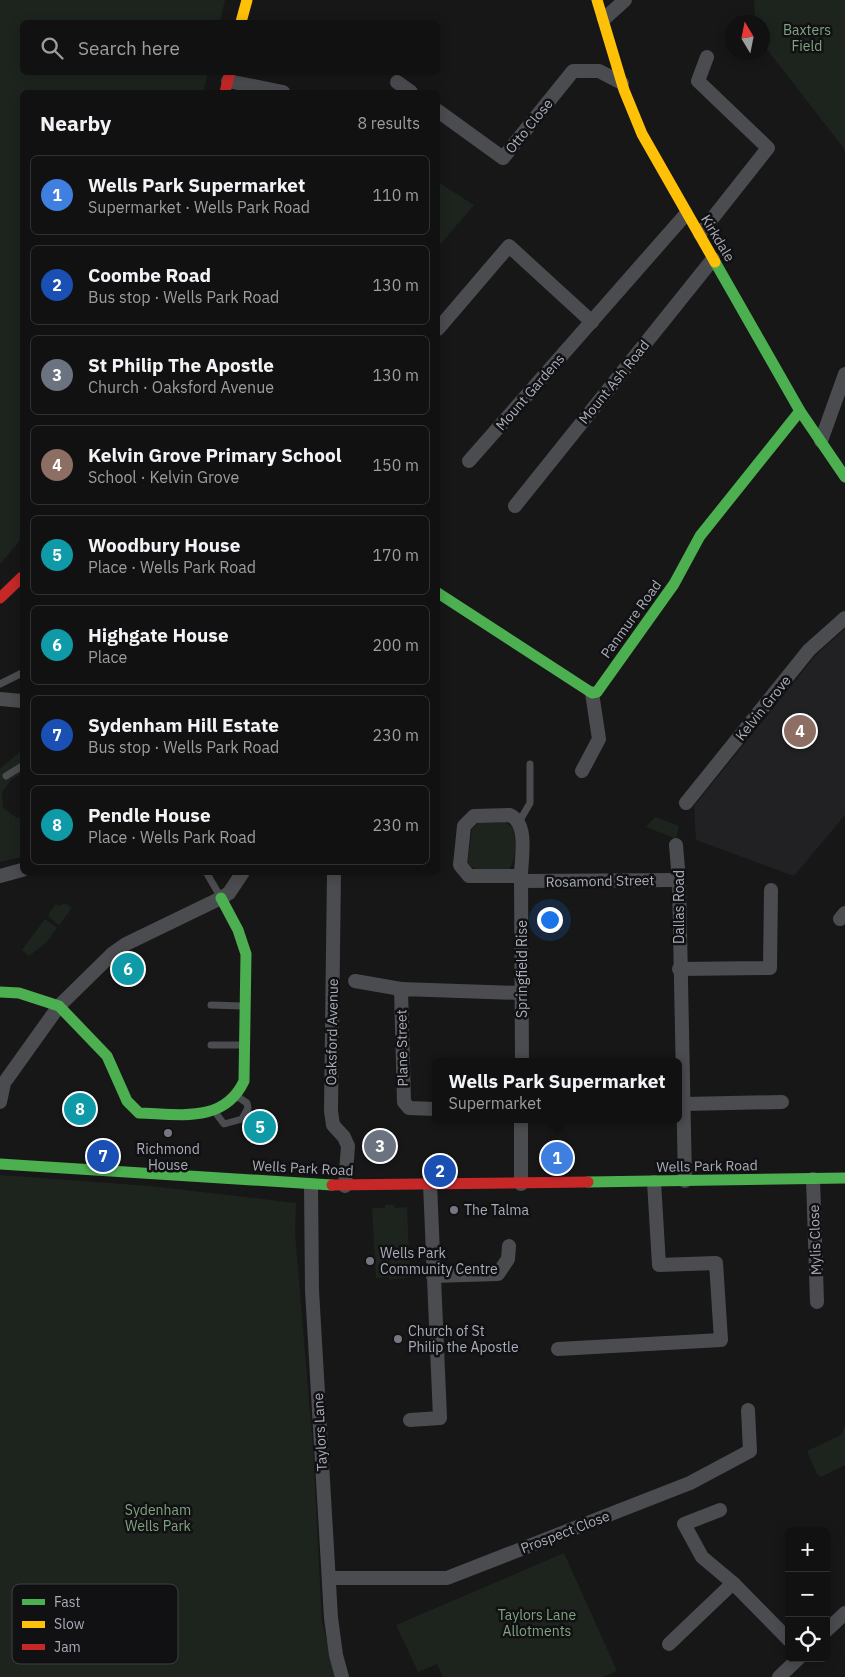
<!DOCTYPE html>
<meta charset="utf-8">
<style>
body{margin:0;font-family:"IBM Plex Sans",sans-serif;background:#1e1f1f;color:#f1f3f6}
.controls{position:absolute;right:15px;bottom:15px;display:grid;overflow:hidden;border-radius:8px;box-shadow:0 2px 12px #0003}
.controls button{width:45px;height:45px;display:grid;place-items:center;padding:0;border:0;border-bottom:1px solid #303131;background:#111;color:#f1f3f6;font:25px sans-serif}
.compass{position:absolute;left:725px;top:15px;width:45px;height:45px;border-radius:50%;background:#111;box-shadow:0 2px 12px #0003;rotate:350deg}
.you{position:absolute;left:549px;top:919px;width:18px;height:18px;margin:-12px;border:4px solid #fff;border-radius:50%;background:#1a73e8;box-shadow:0 0 0 8px #1a73e833}
.badge{display:grid;place-items:center;width:32px;height:32px;border-radius:50%;background:#0f766e;color:#fff;font-size:16px;font-weight:700}
.pin{position:absolute;translate:-50% -50%;border:2px solid #fff;box-shadow:0 1px 5px #0006}
.popup{position:absolute;left:432px;top:1058px;width:250px;height:65px;box-sizing:border-box;display:grid;place-content:center;border-radius:8px;background:#111;filter:drop-shadow(0 1px 4px #0005);font-size:16px;white-space:nowrap;color:#9c9d9f}
.popup b{font-size:19px;color:#f1f3f6}
.popup::after{content:'';position:absolute;left:50%;top:100%;margin-left:-10px;border:10px solid transparent;border-top-color:#111}
.list{margin:0;padding:0;list-style:none}
h2{display:flex;justify-content:space-between;align-items:center;height:65px;margin:0;padding:0 20px;font-size:21px}
h2 small{font-size:16px;font-weight:400;color:#9c9d9f}
.list li{display:grid;grid-template-columns:32px 1fr auto;gap:15px;align-items:center;box-sizing:border-box;height:80px;margin:0 10px 10px;padding:0 10px;border:1px solid #303131;border-radius:8px}
.list b{display:block;font-size:19px;white-space:nowrap}
.list p{margin:0;font-size:16px;white-space:nowrap;color:#9c9d9f}
.list em{font-size:16px;font-style:normal;color:#9c9d9f}
.icon{flex:none;width:28px;height:28px;fill:none;stroke:currentColor;stroke-width:2;stroke-linecap:round;stroke-linejoin:round}
.map{position:relative;flex:none;width:845px;height:1677px;overflow:hidden}
.search{position:absolute;background:#111;box-shadow:0 2px 12px #0003;left:20px;top:20px;width:420px;height:55px;display:flex;align-items:center;gap:12px;box-sizing:border-box;padding:0 18px;border-radius:8px;color:#9c9d9f;font-size:19px}
.panel{position:absolute;background:#111;box-shadow:0 2px 12px #0003;left:20px;top:90px;width:420px;height:785px;border-radius:8px}
.map>svg:first-child{display:block}
</style>
<div class="map">
<svg width="845" height="1677" viewBox="0 0 845 1677">
<rect width="100%" height="100%" fill="#171717"/>
<!-- built -->
<path fill="#212123" d="M845,629V815L794,876L696,840L694,806L816,655Z"/>
<!-- green -->
<g fill="#1d241e">
<path d="M0,0H225L220,22H22V72L208,73L203,92H22V538L0,564Z"/>
<path d="M754,0H845V150L763,44L762,22H755Z"/>
<path d="M438,182L474,205L438,247Z"/>
<path d="M22,750V773L11,780L2,792L3,808L17,818H22V857L0,862V769Z"/>
<path d="M655,817L679,826L676,839L646,827Z"/>
<path d="M479,822H505L512,827C516,839 517,860 509,869L478,870L469,865L468,861L472,829Z"/>
<path d="M65,903L72,908L59,925L49,917V913L56,904L59,906Z"/>
<path d="M45,919L57,928L46,943L29,956L22,950Z"/>
<path d="M0,1175L150,1186L296,1203L295,1233L313,1449L322,1621L335,1677H0Z"/>
<path d="M385,1205H394V1208L407,1207L410,1277L389,1280V1277L376,1278L372,1208H385Z"/>
<path d="M845,1426V1465L821,1477L817,1474L807,1451L841,1435Z"/>
<path d="M564,1553L617,1671L603,1677H443L437,1664L418,1672L396,1625Z"/>
</g>
<g fill="none" stroke-linecap="round" stroke-linejoin="round">
<!-- lane -->
<g stroke="#4b4c50" stroke-width="7">
<path d="M0,684L22,673"/>
<path d="M6,776L22,766"/>
<path d="M519,822L530,803V764"/>
<path d="M206,872L220,896"/>
<path d="M211,1005L243,1006"/>
<path d="M211,1045H242"/>
<path d="M215,1112L224,1124L242,1119L248,1108L247,1103L238,1097"/>
</g>
<!-- street -->
<g stroke="#4b4c50" stroke-width="14">
<path d="M604,19L625,0"/>
<path d="M228,81L283,92"/>
<path d="M397,82L411,92"/>
<path d="M438,111L503,158L573,71H599L622,83"/>
<path d="M700,234L768,148L698,81L707,57"/>
<path d="M438,329L509,246L592,322"/>
<path d="M821,441L845,374"/>
<path d="M469,461L686,214"/>
<path d="M515,506L713,259"/>
<path d="M0,699L22,701"/>
<path d="M582,771L599,739L592,693"/>
<path d="M686,803L809,650L845,618"/>
<path d="M510,815C529,824 521,859 521,876H469L460,865L464,826L474,816Z"/>
<path d="M676,845L679,880L685,1181"/>
<path d="M334,872L331,1111L333,1125L344,1137L348,1146L345,1186"/>
<path d="M0,876L22,870"/>
<path d="M521,876L522,1062"/>
<path d="M521,881L679,880"/>
<path d="M840,919L845,913"/>
<path d="M679,969L770,968L771,890"/>
<path d="M355,981L401,989"/>
<path d="M0,1102L4,1083L59,1006L112,954L126,944L221,898L229,893L243,872"/>
<path d="M684,1104L782,1102"/>
<path d="M436,1109L409,1108L404,1102L401,989L521,993"/>
<path d="M521,1119V1184"/>
<path d="M813,1179L817,1302"/>
<path d="M311,1185L312,1290L331,1618L336,1655L342,1677"/>
<path d="M433,1276L498,1274L508,1259L509,1246"/>
<path d="M558,1349L721,1340L716,1263L659,1265L654,1182"/>
<path d="M410,1420L440,1418L430,1184"/>
<path d="M720,1510L684,1524L702,1557L733,1583"/>
<path d="M329,1578H447L690,1483L750,1451L748,1410"/>
<path d="M826,1631L845,1613"/>
<path d="M669,1644L733,1583L789,1640"/>
<path d="M779,1677L799,1658"/>
</g>
<!-- fast -->
<g stroke="#4caf50" stroke-width="11">
<path d="M715,262L800,411L845,477"/>
<path d="M438,593L592,693L597,692L674,584L700,536L800,411"/>
<path d="M0,992L19,993L59,1006L107,1056L127,1101L139,1113C179,1114 224,1124 244,1081L246,954L238,930L221,898"/>
<path d="M0,1164L332,1185"/>
<path d="M588,1182L845,1178"/>
</g>
<!-- slow -->
<g stroke="#ffc107" stroke-width="11">
<path d="M597,0L624,90L642,134L715,262"/>
<path d="M241,22L247,0"/>
</g>
<!-- jam -->
<g stroke="#c62828" stroke-width="11">
<path d="M225,92L230,72"/>
<path d="M0,598L22,577"/>
<path d="M332,1185L588,1182"/>
</g>
</g>
<!-- markers -->
<g fill="#757880" stroke="#111113" stroke-width="2">
<circle cx="168" cy="1133" r="5"/>
<circle cx="454" cy="1210" r="5"/>
<circle cx="370" cy="1261" r="5"/>
<circle cx="398" cy="1339" r="5"/>
</g>
<g text-anchor="middle" stroke-width="5" stroke-linejoin="round" paint-order="stroke">
<!-- park labels -->
<g font-size="14" fill="#7fa381" stroke="#111113">
<text x="807" y="35">Baxters<tspan x="807" dy="16">Field</tspan></text>
<text x="158" y="1515">Sydenham<tspan x="158" dy="16">Wells Park</tspan></text>
<text x="537" y="1620">Taylors Lane<tspan x="537" dy="16">Allotments</tspan></text>
</g>
<!-- street labels -->
<g font-size="14" fill="#a8adb8" stroke="#111113">
<text transform="translate(529 126) rotate(-51)" y="5">Otto Close</text>
<text transform="translate(718 238) rotate(59)" y="5">Kirkdale</text>
<text transform="translate(614 382) rotate(-51)" y="5">Mount Ash Road</text>
<text transform="translate(530 392) rotate(-49)" y="5">Mount Gardens</text>
<text transform="translate(631 619) rotate(-54)" y="5">Panmure Road</text>
<text transform="translate(763 708) rotate(-51)" y="5">Kelvin Grove</text>
<text transform="translate(600 881) rotate(-1)" y="5">Rosamond Street</text>
<text transform="translate(679 907) rotate(-90)" y="5">Dallas Road</text>
<text transform="translate(522 969) rotate(-90)" y="5">Springfield Rise</text>
<text transform="translate(332 1032) rotate(-89)" y="5">Oaksford Avenue</text>
<text transform="translate(402 1048) rotate(-91)" y="5">Plane Street</text>
<text transform="translate(707 1166) rotate(-1)" y="5">Wells Park Road</text>
<text transform="translate(303 1168) rotate(3)" y="5">Wells Park Road</text>
<text transform="translate(815 1240) rotate(-92)" y="5">Mylis Close</text>
<text transform="translate(320 1432) rotate(-93)" y="5">Taylors Lane</text>
<text transform="translate(565 1532) rotate(-21)" y="5">Prospect Close</text>
</g>
<!-- poi labels -->
<g font-size="14" fill="#a8adb8" stroke="#111113" text-anchor="start">
<text x="168" y="1154" text-anchor="middle">Richmond<tspan x="168" dy="16">House</tspan></text>
<text x="464" y="1215">The Talma</text>
<text x="380" y="1258">Wells Park<tspan x="380" dy="16">Community Centre</tspan></text>
<text x="408" y="1336">Church of St<tspan x="408" dy="16">Philip the Apostle</tspan></text>
</g>
</g>
<!-- legend -->
<rect x="12" y="1584" width="166" height="80" rx="8" fill="#111113" stroke="#3e4045" stroke-width="1"/>
<rect x="22" y="1599" width="23" height="6" fill="#4caf50"/>
<rect x="22" y="1621" width="23" height="7" fill="#ffc107"/>
<rect x="22" y="1644" width="23" height="6" fill="#c62828"/>
<g font-size="14" fill="#a8adb8">
<text x="54" y="1607">Fast</text>
<text x="54" y="1629">Slow</text>
<text x="54" y="1652">Jam</text>
</g>
</svg>
<div class="controls">
<button>+</button>
<button>−</button>
<button><svg class="icon" aria-label="locate" viewBox="0 0 24 24"><circle cx="12" cy="12" r="6"/><path d="M12 2v4M12 18v4M2 12h4M18 12h4"/></svg></button>
</div>
<svg class="compass" viewBox="-18 -18 36 36"><path d="M0-13l5 13h-10z" fill="#e53935"/><path d="M0 13l5-13h-10z" fill="#9c9d9f"/></svg>
<div class="you"></div>
<div class="pin badge" style="left:557px;top:1158px;background:#3f7fe0">1</div>
<div class="popup"><b>Wells Park Supermarket</b>Supermarket</div>
<div class="pin badge" style="left:440px;top:1171px;background:#1a4fb4">2</div>
<div class="pin badge" style="left:380px;top:1146px;background:#6b7280">3</div>
<div class="pin badge" style="left:800px;top:731px;background:#8d6e63">4</div>
<div class="pin badge" style="left:260px;top:1127px;background:#0f9aa8">5</div>
<div class="pin badge" style="left:128px;top:969px;background:#0f9aa8">6</div>
<div class="pin badge" style="left:103px;top:1156px;background:#1a4fb4">7</div>
<div class="pin badge" style="left:80px;top:1109px;background:#0f9aa8">8</div>
<div class="search"><svg class="icon" aria-label="search" viewBox="0 0 24 24"><circle cx="10" cy="10" r="6"/><path d="M15 15l6 6"/></svg>Search here</div>
<section class="panel">
<h2>Nearby<small>8 results</small></h2>
<ul class="list">
<li><span class="badge" style="background:#3f7fe0">1</span><div><b>Wells Park Supermarket</b><p>Supermarket · Wells Park Road</p></div><em>110 m</em></li>
<li><span class="badge" style="background:#1a4fb4">2</span><div><b>Coombe Road</b><p>Bus stop · Wells Park Road</p></div><em>130 m</em></li>
<li><span class="badge" style="background:#6b7280">3</span><div><b>St Philip The Apostle</b><p>Church · Oaksford Avenue</p></div><em>130 m</em></li>
<li><span class="badge" style="background:#8d6e63">4</span><div><b>Kelvin Grove Primary School</b><p>School · Kelvin Grove</p></div><em>150 m</em></li>
<li><span class="badge" style="background:#0f9aa8">5</span><div><b>Woodbury House</b><p>Place · Wells Park Road</p></div><em>170 m</em></li>
<li><span class="badge" style="background:#0f9aa8">6</span><div><b>Highgate House</b><p>Place</p></div><em>200 m</em></li>
<li><span class="badge" style="background:#1a4fb4">7</span><div><b>Sydenham Hill Estate</b><p>Bus stop · Wells Park Road</p></div><em>230 m</em></li>
<li><span class="badge" style="background:#0f9aa8">8</span><div><b>Pendle House</b><p>Place · Wells Park Road</p></div><em>230 m</em></li>
</ul>
</section>
</div>
